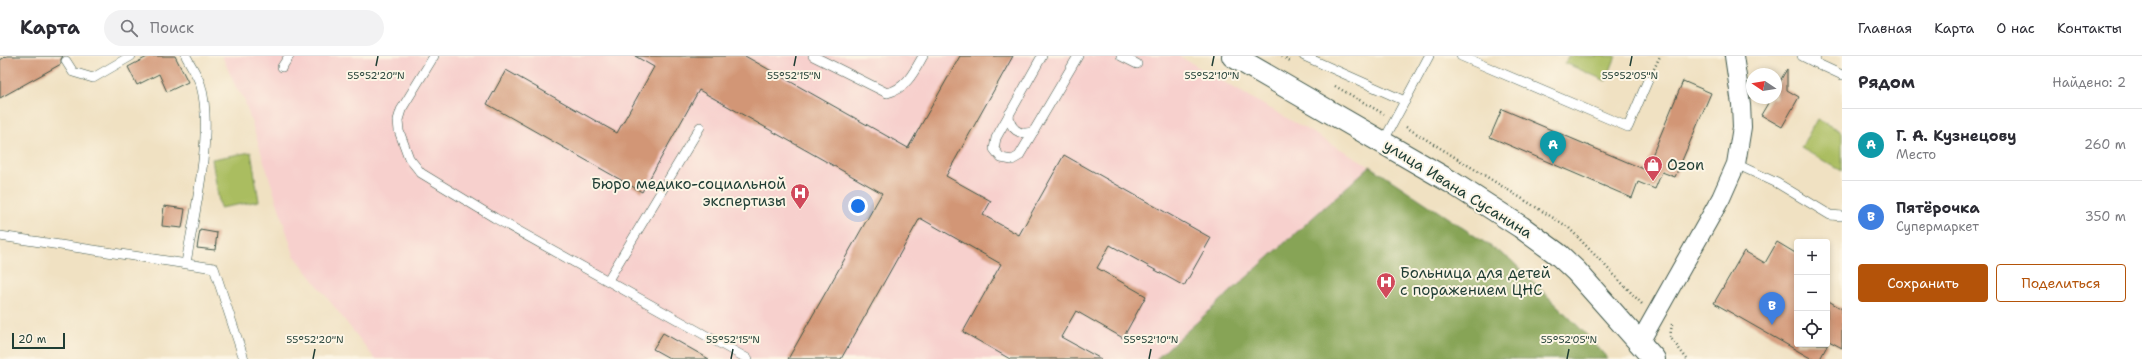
<!DOCTYPE html>
<html lang="ru">
<meta charset="utf-8">
<style>
body{margin:0;font-family:"Shantell Sans",sans-serif;background:#f2f2f3;color:#2b2b33}
.controls{position:absolute;right:12px;bottom:12px;display:grid;overflow:hidden;border-radius:4px;box-shadow:0 2px 6px #0003}
.controls button{width:36px;height:36px;display:grid;place-items:center;padding:0;border:0;border-bottom:1px solid #e1e1e2;background:#fff;color:#2b2b33;font:20px sans-serif}
.compass{position:absolute;left:1746px;top:12px;width:36px;height:36px;border-radius:50%;background:#fff;box-shadow:0 2px 6px #0003;rotate:282deg}
.scale{position:absolute;left:12px;bottom:10px;width:53px;box-sizing:border-box;padding-left:4px;border:2px solid #1f3d34;border-top:0;font-size:11px;line-height:14px;white-space:nowrap;color:#1f3d34;-webkit-text-stroke:3px #fcf5e5;paint-order:stroke}
.you{position:absolute;left:858px;top:150px;width:14px;height:14px;margin:-10px;border:3px solid #fff;border-radius:50%;background:#1a73e8;box-shadow:0 0 0 6px #1a73e833}
.badge{display:grid;place-items:center;width:26px;height:26px;border-radius:50%;background:#b45309;color:#fff;font-size:13px;font-weight:700}
.pin{position:absolute;translate:-50% -33px;filter:drop-shadow(0 1px 2px #0008)}
.pin::after{content:'';position:absolute;top:21px;width:14px;height:12px;background:inherit;clip-path:polygon(0 0,100% 0,50% 100%)}
.list{margin:0;padding:0;list-style:none}
h2{display:flex;justify-content:space-between;align-items:center;height:52px;margin:0;padding:0 16px;font-size:17px}
h2 small{font-size:13px;font-weight:400;color:#7c7c81}
.list li{display:grid;grid-template-columns:26px 1fr auto;gap:12px;align-items:center;box-sizing:border-box;height:72px;padding:0 16px;border-top:1px solid #e1e1e2}
.list b{display:block;font-size:15px;white-space:nowrap}
.list p{margin:0;font-size:13px;white-space:nowrap;color:#7c7c81}
.list em{font-size:13px;font-style:normal;color:#7c7c81}
.actions{display:flex;gap:8px;padding:12px 16px}
.actions a{flex:1;padding:9px 0;border:1px solid #b45309;border-radius:4px;text-align:center;font-size:14px;color:#b45309}
.actions .main{background:#b45309;color:#fff}
.icon{flex:none;width:22px;height:22px;fill:none;stroke:currentColor;stroke-width:2;stroke-linecap:round;stroke-linejoin:round}
.map{position:relative;flex:none;width:1842px;height:303px;overflow:hidden}
header{display:flex;align-items:center;gap:24px;box-sizing:border-box;height:56px;padding:0 20px;background:#fff;border-bottom:1px solid #e1e1e2}
header strong{font-size:19px}
nav{display:flex;gap:22px;margin-inline-start:auto;font-size:14px}
.search{width:280px;height:36px;background:#f2f2f3;display:flex;align-items:center;gap:10px;box-sizing:border-box;padding:0 14px;border-radius:22px;color:#7c7c81;font-size:15px}
main{display:flex}
aside{flex:1;background:#fff}
.map>svg:first-child{display:block}
</style>
<header>
<strong>Карта</strong>
<div class="search"><svg class="icon" aria-label="search" viewBox="0 0 24 24"><circle cx="10" cy="10" r="6"/><path d="M15 15l6 6"/></svg>Поиск</div>
<nav><a>Главная</a><a>Карта</a><a>О нас</a><a>Контакты</a></nav>
</header>
<main>
<div class="map">
<svg width="1842" height="303" viewBox="0 0 1842 303">
<rect width="100%" height="100%" fill="#fcf5e5"/>
<filter id="ink" filterUnits="userSpaceOnUse"><feTurbulence type="fractalNoise" baseFrequency=".025" numOctaves="2"/><feDisplacementMap in="SourceGraphic" scale="8" xChannelSelector="R" yChannelSelector="G"/><feConvolveMatrix kernelMatrix="1 2 1 2 8 2 1 2 1" color-interpolation-filters="sRGB"/></filter>
<filter id="wash" filterUnits="userSpaceOnUse"><feTurbulence type="fractalNoise" baseFrequency=".012" numOctaves="4" result="noise"/><feDisplacementMap in="SourceGraphic" scale="16" xChannelSelector="R" yChannelSelector="G"/><feGaussianBlur stdDeviation="0.9" result="paint"/><feColorMatrix in="noise" values="0 0 0 0 0 0 0 0 0 0 0 0 0 0 0 0 0 1.4 0 .05"/><feComposite in="paint" operator="in"/></filter>
<g filter="url(#wash)">
<rect width="100%" height="100%" fill="#f0e1c2"/>
<!-- built -->
<path fill="#f7d0cd" d="M222,0H1179L1370,110L1511,204L1589,281L1608,303H375L294,199L243,40L237,34Z"/>
<!-- green -->
<g fill="#aabd61" stroke="#647d4a">
<path d="M1568,0H1616L1606,25L1565,7Z"/>
<path d="M1817,63L1842,76V115L1801,92Z"/>
<path d="M251,96L259,145L220,152L212,103Z"/>
</g>
<!-- forest -->
<path fill="#87a457" stroke="#537046" d="M1370,110L1511,204L1589,281L1608,303H1156Z"/>
<g id="blocks">
<!-- building -->
<g fill="#d29676">
<path d="M7,0H63L61,3V8L0,42V4Z"/>
<path d="M149,0H175L188,26L167,36L159,18L137,29L128,11Z"/>
<path d="M635,0H745L908,92L960,0H1013L946,120L991,145L983,159L1019,179L1064,99L1211,182L1184,230L1110,189L1097,212L1146,240L1123,282L1076,255L1061,281L1101,303H1010L963,276L1001,208L920,162L841,303H788L882,137L699,34L642,136L487,48L506,14L617,77L654,11Z"/>
<path d="M1787,13V34L1799,41L1782,71L1761,59L1771,42H1776V32Z"/>
<path d="M1683,25L1711,37L1675,121L1662,116L1655,133L1638,126L1632,142L1490,81L1502,53L1646,114Z"/>
<path d="M164,150L185,153L182,172L162,170Z"/>
<path d="M200,174L217,177L215,194L197,192Z"/>
<path d="M1777,186L1797,198V288H1828L1820,303H1812L1714,247L1744,195L1765,207Z"/>
<path d="M1827,244L1842,253V292L1827,284Z"/>
<path d="M663,277L709,303H671L653,293Z"/>
</g>
</g>
</g>
<g filter="url(#ink)">
<use href="#blocks" fill-opacity="0" stroke="#3e5649" stroke-width="1"/>
<g fill="none" stroke-linecap="round" stroke-linejoin="round">
<!-- service casing -->
<g stroke="#3e5649" stroke-width="10">
<g id="service">
<path d="M434,0L401,54L398,64L399,75L409,102L421,117L495,162L748,303"/>
<path d="M813,0L887,37C906,33 914,16 923,0"/>
<path d="M1042,0L996,82L994,93L1001,102L1012,104L1019,100L1078,0"/>
<path d="M1121,0L1137,8"/>
<path d="M1304,0L1405,45"/>
<path d="M1461,0L1628,71L1648,24"/>
<path d="M1802,0L1814,6"/>
<path d="M1816,0L1814,6L1842,19"/>
<path d="M66,5L73,16L93,22L131,0"/>
<path d="M282,11L289,0"/>
<path d="M1009,58C1009,73 1020,81 1034,75"/>
<path d="M1383,86L1429,0"/>
<path d="M1736,108L1777,127L1830,159L1842,160"/>
<path d="M0,180L214,212L244,303"/>
<path d="M186,207C194,159 214,77 201,30C198,20 191,10 186,0"/>
<path d="M608,224L700,71"/>
</g>
</g>
<!-- minor casing -->
<g stroke="#3e5649" stroke-width="20">
<path id="minor" d="M1640,286L1721,142L1736,108L1742,71L1741,48L1734,0"/>
</g>
<!-- tertiary casing -->
<g stroke="#3e5649" stroke-width="24">
<path id="tertiary" d="M1233,0L1451,126L1521,171L1559,199L1576,215L1654,303"/>
</g>
<!-- path -->
<g stroke="#3e5649" stroke-width="2.5" stroke-dasharray="1 3" stroke-linecap="butt">
<path d="M1282,0L1292,6"/>
<path d="M1654,13L1660,0"/>
<path d="M1335,30L1384,58"/>
<path d="M1406,71L1568,171L1642,248"/>
<path d="M1672,268L1670,281L1687,303"/>
</g>
<!-- service -->
<use href="#service" stroke="#fff" stroke-width="9"/>
<!-- minor -->
<use href="#minor" stroke="#fff" stroke-width="18"/>
<!-- tertiary -->
<use href="#tertiary" stroke="#fff" stroke-width="22"/>
</g>
</g>
<!-- ticks -->
<path fill="none" stroke="#1f3d34" stroke-width="1.5" d="M376,10L378,0M794,10L796,0M1212,10L1214,0M1630,10L1632,0M313,303L315,293M731,303L733,293M1149,303L1151,293M1567,303L1569,293"/>
<!-- icons -->
<defs>
<g id="shop-pin" transform="scale(1)"><path d="M0 17L-7.5 6A9.5 9.5 0 1 1 7.5 6Z" fill="#d1495b" stroke="#fcf5e5"/><path d="M-5-2.5h2.3a2.7 3.5 0 0 1 5.4 0H5L5.5 6h-11ZM-1.5-2.5h3a1.5 2.3 0 0 0-3 0Z" fill="#fff"/></g>
<g id="hospital-pin" transform="scale(1)"><path d="M0 17L-7.5 6A9.5 9.5 0 1 1 7.5 6Z" fill="#d1495b" stroke="#fcf5e5"/><path d="M-5-5h3v3.5h4V-5h3V5h-3V1.5h-4V5h-3Z" fill="#fff"/></g>
</defs>
<g fill-rule="evenodd">
<use href="#shop-pin" x="1653" y="109"/>
<use href="#hospital-pin" x="800" y="137"/>
<use href="#hospital-pin" x="1386" y="226"/>
</g>
<g text-anchor="middle" stroke-width="4" stroke-linejoin="round" paint-order="stroke">
<!-- poi labels -->
<g font-size="15" fill="#1f3d34" stroke="#fcf5e5" text-anchor="start">
<text x="1667" y="114">Ozon</text>
<text x="786" y="133" text-anchor="end">Бюро медико-социальной<tspan x="786" dy="17">экспертизы</tspan></text>
<text x="1400" y="222">Больница для детей<tspan x="1400" dy="17">с поражением ЦНС</tspan></text>
</g>
<!-- street labels -->
<g font-size="15" fill="#1f3d34" stroke="#fcf5e5">
<text transform="translate(1458 133) rotate(32)" y="5">улица Ивана Сусанина</text>
</g>
</g>
<g font-size="10" text-anchor="middle" fill="#1f3d34" stroke="#fcf5e5" stroke-width="4" stroke-linejoin="round" paint-order="stroke">
<text x="376" y="23">55°52'20"N</text>
<text x="794" y="23">55°52'15"N</text>
<text x="1212" y="23">55°52'10"N</text>
<text x="1630" y="23">55°52'05"N</text>
<text x="315" y="287">55°52'20"N</text>
<text x="733" y="287">55°52'15"N</text>
<text x="1151" y="287">55°52'10"N</text>
<text x="1569" y="287">55°52'05"N</text>
</g>
</svg>
<div class="controls">
<button>+</button>
<button>−</button>
<button><svg class="icon" aria-label="locate" viewBox="0 0 24 24"><circle cx="12" cy="12" r="6"/><path d="M12 2v4M12 18v4M2 12h4M18 12h4"/></svg></button>
</div>
<svg class="compass" viewBox="-18 -18 36 36"><path d="M0-13l5 13h-10z" fill="#e53935"/><path d="M0 13l5-13h-10z" fill="#7c7c81"/></svg>
<div class="scale">20 m</div>
<div class="you"></div>
<div class="pin badge" style="left:1553px;top:108px;background:#0f9aa8">A</div>
<div class="pin badge" style="left:1772px;top:269px;background:#3f7fe0">B</div>
</div>
<aside>
<h2>Рядом<small>Найдено: 2</small></h2>
<ul class="list">
<li><span class="badge" style="background:#0f9aa8">A</span><div><b>Г. А. Кузнецову</b><p>Место</p></div><em>260 m</em></li>
<li><span class="badge" style="background:#3f7fe0">B</span><div><b>Пятёрочка</b><p>Супермаркет</p></div><em>350 m</em></li>
</ul>
<div class="actions"><a class="main">Сохранить</a><a>Поделиться</a></div>
</aside>
</main>
